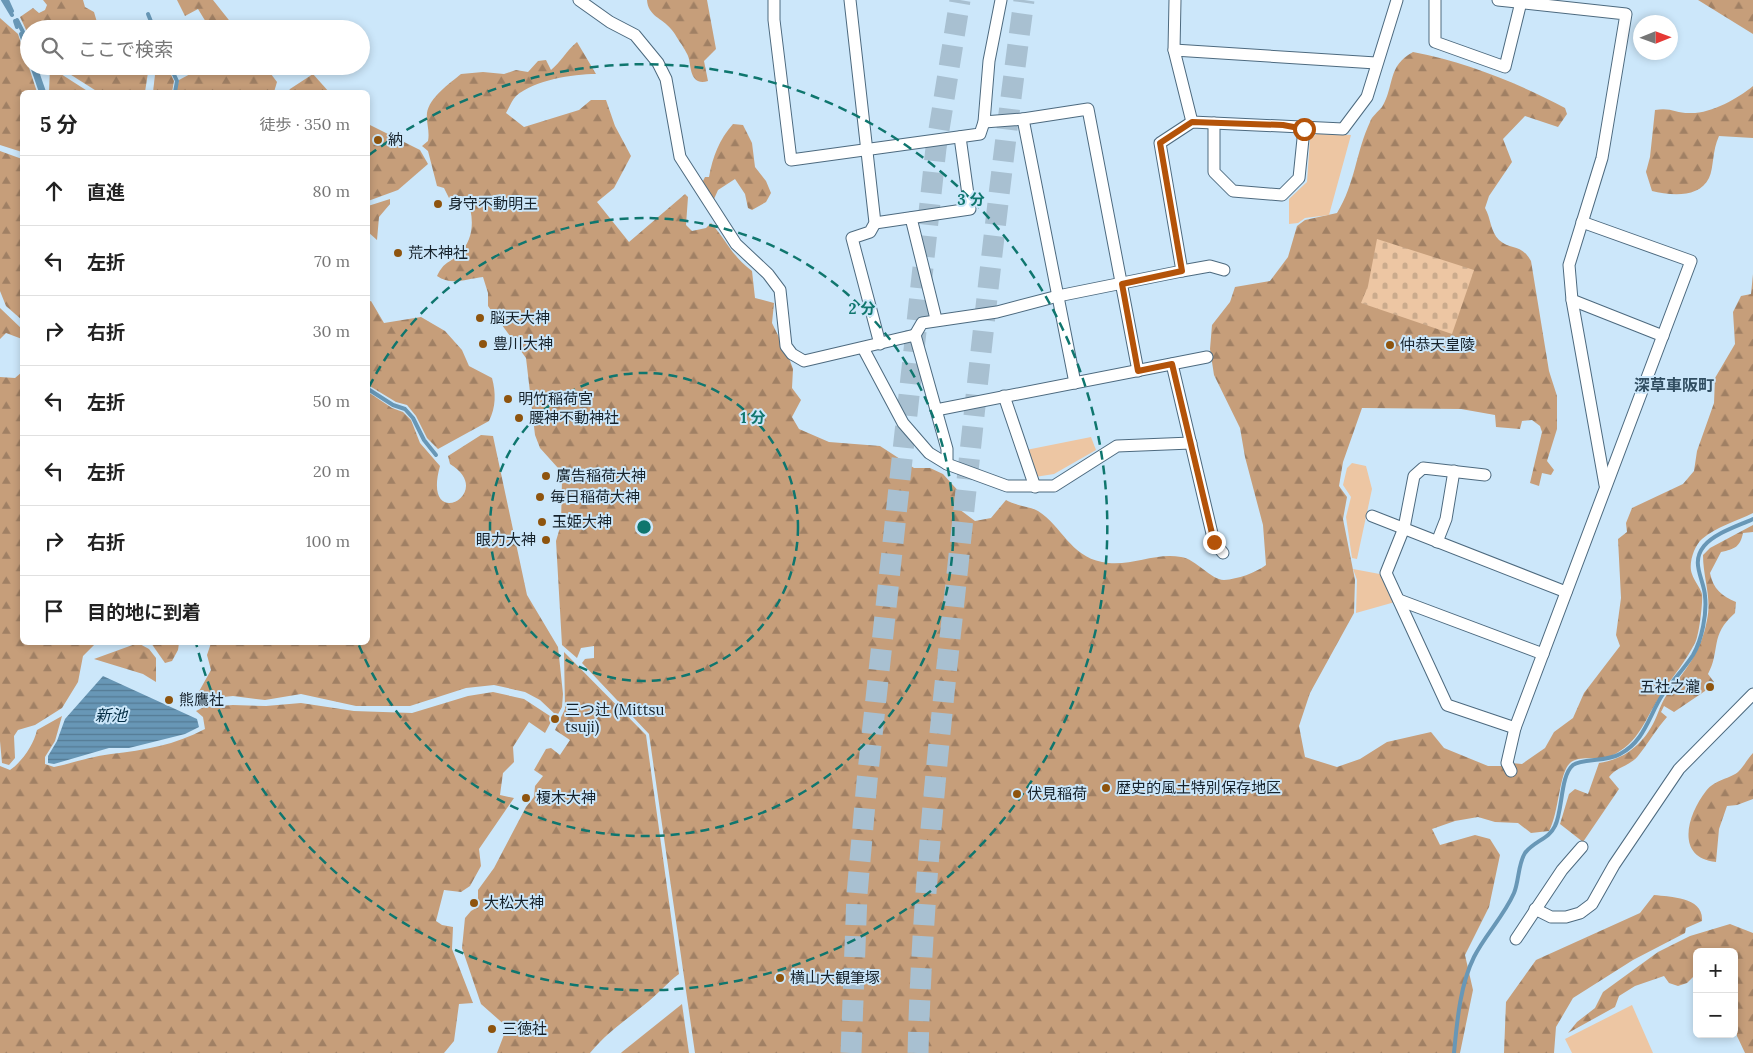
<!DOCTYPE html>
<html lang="ja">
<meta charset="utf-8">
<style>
body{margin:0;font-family:Lora,"Noto Sans JP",serif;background:#f2f2f2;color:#222}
.controls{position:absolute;right:15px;bottom:15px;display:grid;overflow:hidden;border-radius:8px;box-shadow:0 2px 8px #0003}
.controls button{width:45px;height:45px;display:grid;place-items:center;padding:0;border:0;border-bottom:1px solid #e0e0e0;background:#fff;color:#222;font:25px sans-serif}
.compass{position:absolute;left:1633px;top:15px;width:45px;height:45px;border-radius:50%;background:#fff;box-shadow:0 2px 8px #0003;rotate:89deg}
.stop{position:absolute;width:15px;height:15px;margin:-11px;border:4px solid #b45309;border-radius:50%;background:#fff}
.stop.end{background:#b45309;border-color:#fff;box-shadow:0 1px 5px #0008}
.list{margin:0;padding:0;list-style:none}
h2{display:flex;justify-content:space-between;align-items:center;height:65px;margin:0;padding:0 20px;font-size:21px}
h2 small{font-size:16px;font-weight:400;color:#767676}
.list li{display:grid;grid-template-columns:32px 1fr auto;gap:15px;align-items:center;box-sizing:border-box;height:70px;padding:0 20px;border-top:1px solid #e0e0e0}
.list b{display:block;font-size:19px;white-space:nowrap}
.list em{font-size:16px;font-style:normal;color:#767676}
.icon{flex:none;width:28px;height:28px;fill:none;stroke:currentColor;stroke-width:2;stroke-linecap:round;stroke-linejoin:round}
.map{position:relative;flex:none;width:1753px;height:1053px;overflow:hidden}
.search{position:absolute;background:#fff;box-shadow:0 2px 8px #0003;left:20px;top:20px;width:350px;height:55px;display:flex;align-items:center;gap:12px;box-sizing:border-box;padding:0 18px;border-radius:28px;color:#767676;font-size:19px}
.panel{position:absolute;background:#fff;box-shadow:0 2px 8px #0003;left:20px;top:90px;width:350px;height:555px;border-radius:8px}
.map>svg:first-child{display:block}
</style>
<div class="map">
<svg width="1753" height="1053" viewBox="0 0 1753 1053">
<defs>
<pattern id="forest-firs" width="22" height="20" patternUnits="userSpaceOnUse" patternTransform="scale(1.25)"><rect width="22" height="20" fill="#c69e7a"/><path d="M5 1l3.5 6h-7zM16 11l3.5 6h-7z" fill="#a08064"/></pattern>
<pattern id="cemetery-stones" width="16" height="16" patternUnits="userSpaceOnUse" patternTransform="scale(1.25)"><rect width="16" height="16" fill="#edc6a3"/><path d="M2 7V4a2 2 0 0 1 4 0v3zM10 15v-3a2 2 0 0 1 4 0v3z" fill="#caaa8c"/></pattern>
<pattern id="water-rules" width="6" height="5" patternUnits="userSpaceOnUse" patternTransform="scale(1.25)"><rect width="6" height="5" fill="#6897b6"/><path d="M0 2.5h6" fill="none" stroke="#557b94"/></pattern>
</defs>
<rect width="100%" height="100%" fill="#cce7fa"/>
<!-- forest -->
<g fill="url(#forest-firs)">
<path d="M43,0H83L85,7L94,12L99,29H29V36L20,17L33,8L39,13L45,10L47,5Z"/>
<path d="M177,0H213L236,29H207L209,27L198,9L185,16Z"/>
<path d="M647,0H707L716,49L704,61L708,81C691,86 691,69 689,59C688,54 684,49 682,45C678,40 675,33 671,29C662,18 648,16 647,0Z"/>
<path d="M1698,0H1753V34Z"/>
<path d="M0,18L18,34L37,92H22V152L0,145Z"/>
<path d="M577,42L596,74C572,74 535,80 516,96C512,100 509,108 506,113L524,127L579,110L591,100H606L615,126L631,156L614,188L597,202L629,242L685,194L688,197L686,225L692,231L706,228L711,223C728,242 730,254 752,271L755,298L774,303L772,323L789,358L793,369L792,388L801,400L792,417L799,429L829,442L880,446L914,468H930L943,474L961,494L959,509L975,521L991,518L1006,500C1016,506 1029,506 1038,511C1062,526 1070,556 1102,562C1129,568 1154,552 1181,557C1196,559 1211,580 1224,580C1238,579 1255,573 1266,565L1263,525L1245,457L1240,428L1214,375L1210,349L1212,325L1230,302L1235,287L1270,281L1288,257L1297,226L1305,220L1337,213C1355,184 1356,152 1370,122C1372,116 1378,112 1382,107C1395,85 1387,66 1413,52C1466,62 1518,83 1565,108L1567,114L1558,127L1525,116L1503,139L1512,162L1489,196L1485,208C1491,218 1490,231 1499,240C1511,251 1521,243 1531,261L1549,371L1557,396V429L1547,461L1554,470L1551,475L1542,473L1539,486L1530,483L1542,432L1540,426L1532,420L1522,421L1520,429L1496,427L1495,415L1461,409L1362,408L1343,462L1339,486L1347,497L1343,519L1355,580L1354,613L1310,693L1299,726L1305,757L1337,767L1360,759L1387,742L1431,732L1444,748L1488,766H1510L1511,763L1522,764L1545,748L1554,732L1573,718L1584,693L1620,646L1616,635L1621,598L1618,539L1627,532L1626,523L1632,508L1683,484L1694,471L1697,451L1714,403L1715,378L1735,344L1733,312L1741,296L1751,294L1753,274V513C1737,521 1716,527 1702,539C1694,546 1688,564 1692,574C1694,581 1700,587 1702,594C1703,603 1699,636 1695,643C1686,661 1673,676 1662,693C1645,718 1640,743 1611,756C1598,762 1581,754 1570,763C1559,773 1559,813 1549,831L1531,833L1518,823L1495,822L1478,817L1455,821L1432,829L1440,845L1475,835L1490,839L1500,855L1489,907L1465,955L1473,990L1460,1053H695L649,734L582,663L585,659L594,658V646L581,648L577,658L562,645L556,541L561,524L562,480L558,468L540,448L535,435L526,358L488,306V293L483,277C466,279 451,286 437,276C445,260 449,264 459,254C475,239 474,217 467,198L461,196L449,198L444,188L437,186L428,151L422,146L428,141C430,131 426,123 427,113C429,98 450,83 461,74L483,72L504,74L516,70L528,72L538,61L546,60L551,70C561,62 566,51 577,42Z"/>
<path d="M57,66H149L145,92H98Z"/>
<path d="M156,66H167L174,81L172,92H153Z"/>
<path d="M205,66H265L277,82L274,92H176L179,80Z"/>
<path d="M50,67L89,92H49Z"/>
<path d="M313,74L329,92H288L290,89Z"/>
<path d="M1753,86V138L1719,136C1712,151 1714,167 1709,178C1699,199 1669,195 1652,191L1646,172L1650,157L1655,110C1670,107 1676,113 1689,113C1711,114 1737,99 1753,86Z"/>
<path d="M368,124L420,150L428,164L398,190L368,201Z"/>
<path d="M733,124L743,125L752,143L755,167L766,181L771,193L766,202L752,210L748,208L745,194L735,179L718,190L714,199H711L704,190L703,181L705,177H709C713,156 719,140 733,124Z"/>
<path d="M0,151L22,159V320L6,306L0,291Z"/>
<path d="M390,199V204L379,217L377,240L368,232V206Z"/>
<path d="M371,301L384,323L421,317L445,331L462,350L469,366L492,378C496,393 496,407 489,421L438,449L427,438L416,416L407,405L396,402L368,385V302Z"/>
<path d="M0,308L22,329V339L6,333L0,339Z"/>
<path d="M22,372V642L96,643L83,656L78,682L62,708L35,725L18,730L14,736L15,758L9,765L2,763L0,741V377L15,378Z"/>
<path d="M368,392L392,408L403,412L411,420L420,443L440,466C421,534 498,493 450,464L448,456L481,435L493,436L527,595L558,647L563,694L562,707L557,716L540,700L525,692L494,685L466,688L410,706H356L301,694L265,700L233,696L192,700L197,695L211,670L207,655L211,643L368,642Z"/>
<path d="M1753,525V532L1743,533C1740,547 1735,549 1721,552L1710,573C1713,589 1722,596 1736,602L1735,613C1709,636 1721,650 1708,674L1714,682L1705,691L1674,712L1664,706L1661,712L1667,717C1656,729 1648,744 1638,756C1630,766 1616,767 1609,777L1619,789L1583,842L1560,824L1569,794L1575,789L1588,794L1599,763C1623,760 1642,745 1653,724C1658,715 1660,705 1666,696C1685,670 1701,653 1707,620C1712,597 1703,578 1703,555L1710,548Z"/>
<path d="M138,643L149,649L156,658V682L143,674L94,659Z"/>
<path d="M151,643H179L178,650L172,661L165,663Z"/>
<path d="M564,652L646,735L679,974C668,982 660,992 649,1001C629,1018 607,1032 590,1053H497L507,1027L481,1004L462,948L465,918L471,911L478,907V890L494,868L526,807L534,797L535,786L543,776L534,770L546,749L551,748L560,755L570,740L555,730L565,709Z"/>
<path d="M493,692L524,699L553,718L545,733L529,722L513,747L514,762L503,773L500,795L514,798L479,849L481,866L470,886L461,892L444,890L436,921L442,925L453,927L452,949L473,1003L459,1004L454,1041L444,1053H0V766L10,770C22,762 34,744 37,730L62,716L55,741L45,757V764L54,767C73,763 92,756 111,754C145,750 175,745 205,729L203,717L196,711L204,707L233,705L266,706L301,703L354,711L412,713L468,696Z"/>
<path d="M1753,753V799L1737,805L1727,806L1719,829L1716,862C1674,857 1688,814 1706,791C1715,779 1731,779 1739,771C1744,766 1748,758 1753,753Z"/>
<path d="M1654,895C1671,897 1704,897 1702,921L1686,928L1685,933L1633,960L1573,998L1556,1027L1554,1053H1504L1506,1002L1536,960L1640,913Z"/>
<path d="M1730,924L1753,933V1053H1745L1737,1036L1734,952H1697V973L1687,983L1678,986L1669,983L1664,976L1635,986L1619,996L1615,1007L1568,1033L1577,1022L1595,1008L1603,992L1658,952L1690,936Z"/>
<path d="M682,1004L689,1053H621L622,1052Z"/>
</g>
<!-- cemetery -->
<path fill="url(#cemetery-stones)" d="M1377,239L1474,270L1452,334L1361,303L1368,286Z"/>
<!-- green -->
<g fill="#edc6a3">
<path d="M1317,134L1351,135L1329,215L1305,218L1298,223L1289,224V199L1307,182L1310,139Z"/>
<path d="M1091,437L1096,450L1054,474L1035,477L1026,450Z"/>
<path d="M1352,463L1366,466L1372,489L1357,559L1352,558L1346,517L1351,497L1343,485L1347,468Z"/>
<path d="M1353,569L1385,575L1395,602L1356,613L1357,580Z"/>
<path d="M1632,1005L1653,1053H1572L1565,1039Z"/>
</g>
<!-- water -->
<path fill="url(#water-rules)" d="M103,676L197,719L199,727L185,734L129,748H109L54,764L48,763V756L57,741L65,719Z"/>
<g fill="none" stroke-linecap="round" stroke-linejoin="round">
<!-- stream -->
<g stroke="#6897b6" stroke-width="4">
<path d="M3,0L12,15"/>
<path d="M7,0L12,11"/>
<path d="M148,14L154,29"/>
<path d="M17,20L23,32"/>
<path d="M15,21L17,27"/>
<path d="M21,34L29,56"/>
<path d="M25,38L29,48"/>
<path d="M32,66L41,92"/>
<path d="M35,66L44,92"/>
<path d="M170,66L177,81L175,92"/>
<path d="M368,389L393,405L405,409L413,418L424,440L436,455"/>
<path d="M1454,1053C1457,1022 1460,985 1474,957C1485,935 1504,916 1514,893C1519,881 1518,864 1525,853C1534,841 1549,839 1555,826C1563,810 1560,776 1573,765C1582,758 1607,762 1620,754C1645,741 1649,715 1663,694C1673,680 1684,669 1693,655C1702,640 1707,613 1705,596C1704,579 1690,563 1704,546C1715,533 1738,526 1753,519"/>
</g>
<!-- highway-tunnel -->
<g stroke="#a8c0d1" stroke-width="21" stroke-dasharray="21 11" stroke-linecap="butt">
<path d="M851,1053L857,894L867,781L936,148L960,0"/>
<path d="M918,1053C922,890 940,728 958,565C978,377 998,188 1024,0"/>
</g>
<!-- street casing -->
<g stroke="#4d6a7f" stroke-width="13">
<g id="street">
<path d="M579,0L610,22L635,35L658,63L666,79L680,157L736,244L768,274L780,290L786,346L792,354L804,361L915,335"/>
<path d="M774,0V20L791,160L980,134L984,122L989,61L1001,0"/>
<path d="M850,0L875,223L870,232L852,238L880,344"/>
<path d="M1175,0L1174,50L1192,122"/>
<path d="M1435,0V42L1505,67L1521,2"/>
<path d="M1498,0L1626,14L1602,158L1569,265L1572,300L1605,485"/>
<path d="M1174,50L1376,63"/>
<path d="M1023,119L1088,109L1138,371"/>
<path d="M984,122L1023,119L1075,383"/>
<path d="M1214,123V172L1233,191L1282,195L1299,178L1304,129"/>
<path d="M911,218L936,319"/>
<path d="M875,223L970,209L960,137"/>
<path d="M1182,271L1210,266L1224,270"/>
<path d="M1572,300L1663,336"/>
<path d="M863,348L903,423L929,453L947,464L1007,486H1054L1117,446L1191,443"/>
<path d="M1172,364L1214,542L1223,553"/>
<path d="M1004,396L1035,487"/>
<path d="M936,410L1207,357"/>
<path d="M947,464V449L915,335L922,323L997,312L1058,296L1182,271L1160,143L1192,122L1343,129L1367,97L1397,0"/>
<path d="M1485,475L1423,468L1414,476L1404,528L1386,573L1447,705L1515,728"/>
<path d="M1372,516L1566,592"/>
<path d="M1437,542L1446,519L1454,471"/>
<path d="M1399,600L1543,654"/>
<path d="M1511,771L1507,763L1515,728L1691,261L1582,222"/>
<path d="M1535,909L1551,917H1566L1580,913L1592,904L1614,865L1679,769L1753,694"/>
<path d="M1516,939L1562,870L1582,847"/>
</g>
</g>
<!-- street -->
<use href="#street" stroke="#fff" stroke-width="11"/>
</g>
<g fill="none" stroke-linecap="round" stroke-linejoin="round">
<!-- route -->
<path stroke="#b45309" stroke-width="6" d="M1214,542L1172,364L1138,371L1122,284L1182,271L1160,143L1192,122L1283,125L1304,129"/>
</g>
<!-- distance rings -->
<g fill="none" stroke="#0f766e" stroke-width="2.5" stroke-dasharray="9 6">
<circle cx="644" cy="527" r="154"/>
<path d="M369 387A309 309 0 1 1 358 643"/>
<path d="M369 155A463 463 0 1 1 196 643"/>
</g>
<!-- markers -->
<g fill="#8e540e" stroke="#cce7fa" stroke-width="2">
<circle cx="378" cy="140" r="5"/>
<circle cx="438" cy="204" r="5"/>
<circle cx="398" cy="253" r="5"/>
<circle cx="480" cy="318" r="5"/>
<circle cx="483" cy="344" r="5"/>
<circle cx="1390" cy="345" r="5"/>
<circle cx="508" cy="399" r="5"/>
<circle cx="519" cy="418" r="5"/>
<circle cx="546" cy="476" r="5"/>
<circle cx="540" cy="497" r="5"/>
<circle cx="542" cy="522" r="5"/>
<circle cx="546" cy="540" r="5"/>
<circle cx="1710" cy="687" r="5"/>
<circle cx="169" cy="700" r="5"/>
<circle cx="555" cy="719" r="5"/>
<circle cx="1106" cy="788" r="5"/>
<circle cx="1017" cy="794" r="5"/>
<circle cx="526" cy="798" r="5"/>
<circle cx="474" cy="903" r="5"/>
<circle cx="780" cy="978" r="5"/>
<circle cx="492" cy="1029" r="5"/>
</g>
<g text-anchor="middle" stroke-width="4" stroke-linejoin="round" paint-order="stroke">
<!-- poi labels -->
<g font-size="15" fill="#16222b" stroke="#cce7fa" text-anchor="start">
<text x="388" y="145">納</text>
<text x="448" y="209">身守不動明王</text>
<text x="408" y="258">荒木神社</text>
<text x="490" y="323">脳天大神</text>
<text x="493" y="349">豊川大神</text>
<text x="1400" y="350">仲恭天皇陵</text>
<text x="518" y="404">明竹稲荷宮</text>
<text x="529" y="423">腰神不動神社</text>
<text x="556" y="481">廣告稲荷大神</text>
<text x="550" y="502">毎日稲荷大神</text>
<text x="552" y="527">玉姫大神</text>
<text x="536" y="545" text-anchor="end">眼力大神</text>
<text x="1700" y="692" text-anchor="end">五社之瀧</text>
<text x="179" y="705">熊鷹社</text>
<text x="565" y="715">三つ辻 (Mittsu<tspan x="565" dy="17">tsuji)</tspan></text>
<text x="1116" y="793">歴史的風土特別保存地区</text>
<text x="1027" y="799">伏見稲荷</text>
<text x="536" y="803">榎木大神</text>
<text x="484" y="908">大松大神</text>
<text x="790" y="983">横山大観筆塚</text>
<text x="502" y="1034">三徳社</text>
</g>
<!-- neighbourhood labels -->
<g font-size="16" font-weight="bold" fill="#314e61" stroke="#cce7fa">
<text x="1674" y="391">深草車阪町</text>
</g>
<!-- water labels -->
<g font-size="16" font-style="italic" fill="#032c43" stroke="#cce7fa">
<text x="111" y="721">新池</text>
</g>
</g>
<circle cx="644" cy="527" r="8" fill="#0f766e" stroke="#cce7fa" stroke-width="2.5"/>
<g font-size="15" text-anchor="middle" font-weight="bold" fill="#0f766e" stroke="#cce7fa" stroke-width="4" stroke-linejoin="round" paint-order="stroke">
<text x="971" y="205">3 分</text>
<text x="862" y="314">2 分</text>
<text x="753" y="423">1 分</text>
</g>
</svg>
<div class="controls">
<button>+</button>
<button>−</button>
</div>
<svg class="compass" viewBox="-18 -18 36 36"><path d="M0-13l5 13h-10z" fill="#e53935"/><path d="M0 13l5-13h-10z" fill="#767676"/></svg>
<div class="stop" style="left:1304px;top:129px"></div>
<div class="stop end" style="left:1214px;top:542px"></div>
<div class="search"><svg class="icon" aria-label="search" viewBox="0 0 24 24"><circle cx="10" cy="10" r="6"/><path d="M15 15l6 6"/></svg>ここで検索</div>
<section class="panel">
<h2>5 分<small>徒歩 · 350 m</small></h2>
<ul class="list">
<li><svg class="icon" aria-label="ahead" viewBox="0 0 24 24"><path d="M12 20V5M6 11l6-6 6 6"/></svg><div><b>直進</b></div><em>80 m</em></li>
<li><svg class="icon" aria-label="left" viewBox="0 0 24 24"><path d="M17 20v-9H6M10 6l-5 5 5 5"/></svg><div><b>左折</b></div><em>70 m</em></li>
<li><svg class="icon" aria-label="right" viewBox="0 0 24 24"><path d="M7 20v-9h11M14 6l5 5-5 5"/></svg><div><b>右折</b></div><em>30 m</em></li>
<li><svg class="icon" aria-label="left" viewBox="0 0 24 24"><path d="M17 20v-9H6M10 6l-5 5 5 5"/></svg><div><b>左折</b></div><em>50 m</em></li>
<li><svg class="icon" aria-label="left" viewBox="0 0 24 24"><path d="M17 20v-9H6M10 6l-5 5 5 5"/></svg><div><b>左折</b></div><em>20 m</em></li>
<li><svg class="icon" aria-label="right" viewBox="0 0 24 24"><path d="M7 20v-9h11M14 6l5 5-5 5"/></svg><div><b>右折</b></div><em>100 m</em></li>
<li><svg class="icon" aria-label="arrive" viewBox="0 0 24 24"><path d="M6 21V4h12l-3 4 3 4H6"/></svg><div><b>目的地に到着</b></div></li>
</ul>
</section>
</div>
